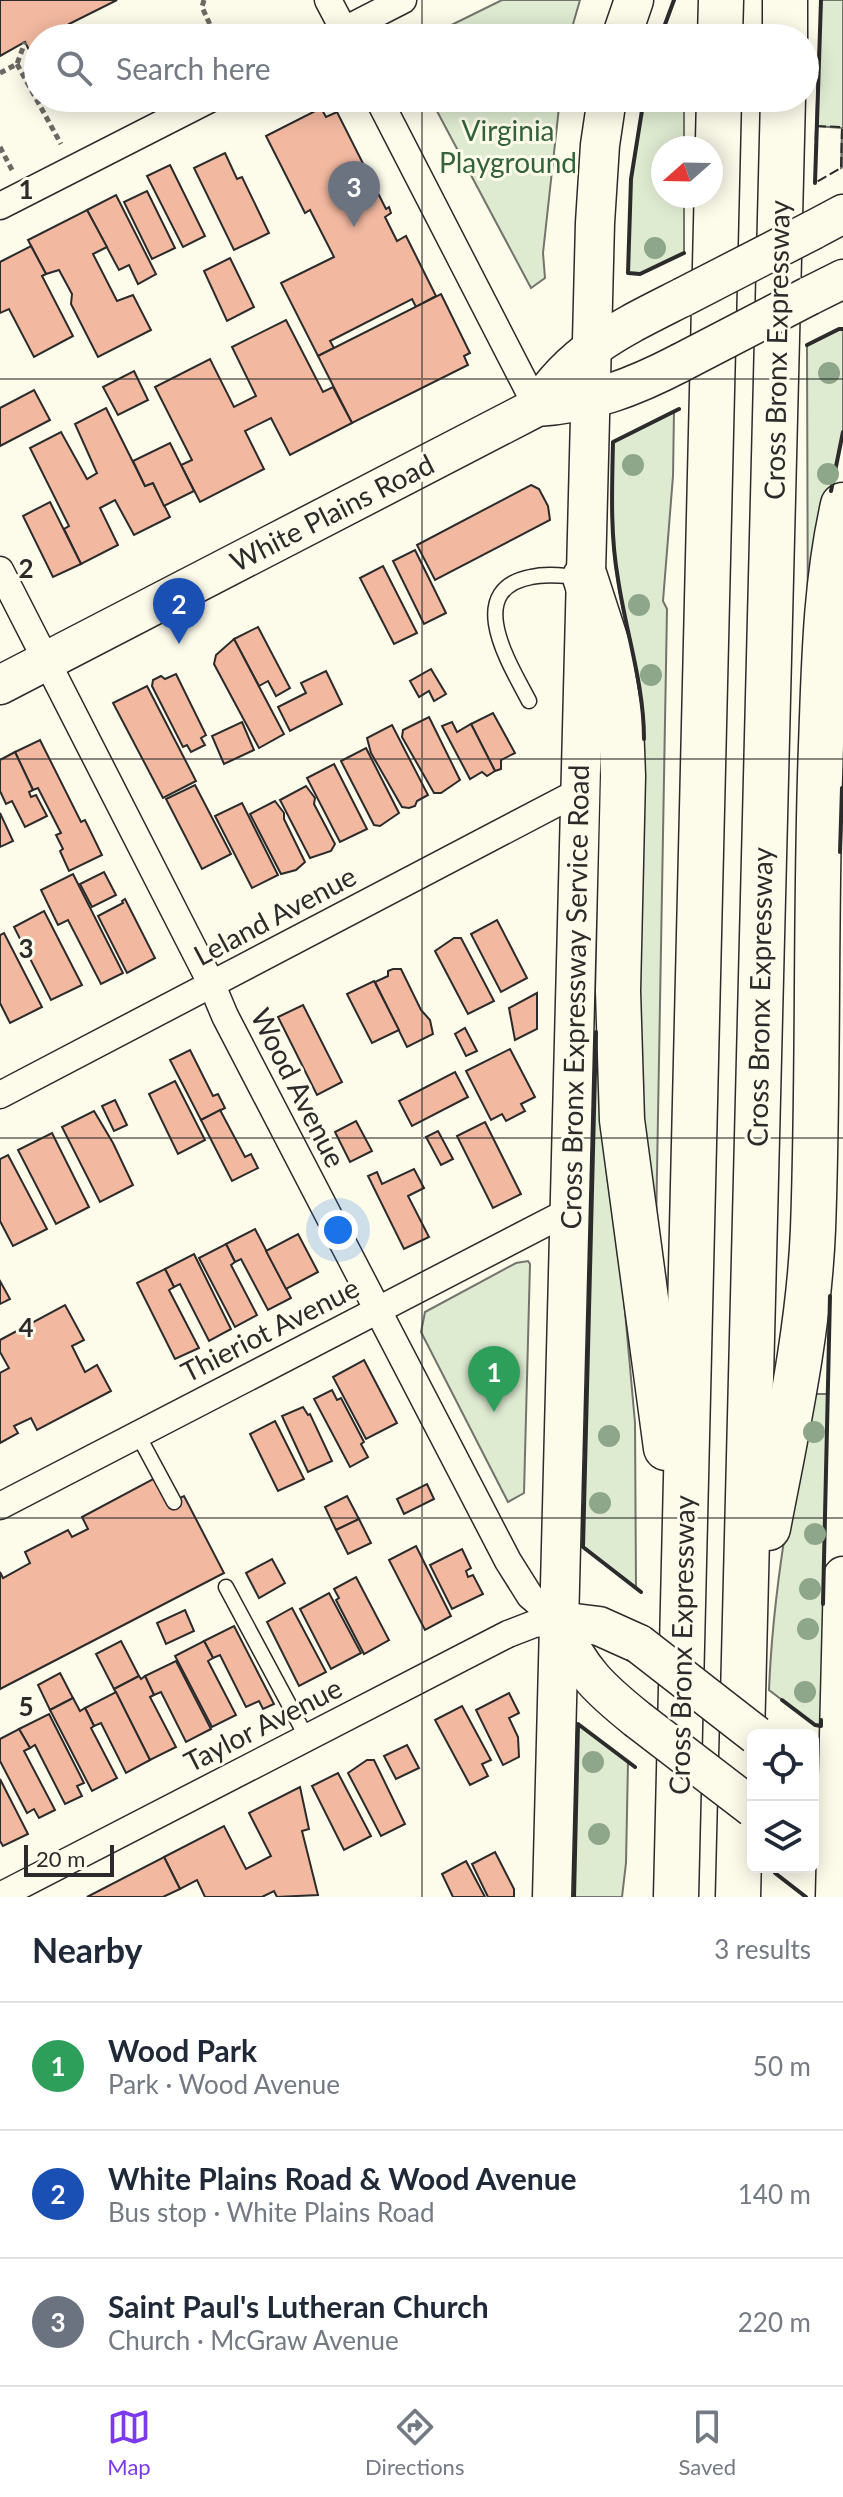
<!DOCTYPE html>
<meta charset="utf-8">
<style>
body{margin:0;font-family:Lato,sans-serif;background:#f2f2f3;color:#1f2937}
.controls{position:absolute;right:24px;bottom:24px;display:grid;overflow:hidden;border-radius:12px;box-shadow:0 4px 20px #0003}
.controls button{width:72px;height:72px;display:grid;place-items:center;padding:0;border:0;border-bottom:2px solid #e0e1e3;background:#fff;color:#1f2937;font:40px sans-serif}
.compass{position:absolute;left:651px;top:136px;width:72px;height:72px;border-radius:50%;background:#fff;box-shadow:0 4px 20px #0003;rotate:250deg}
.scale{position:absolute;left:24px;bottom:20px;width:90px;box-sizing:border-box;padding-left:8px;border:4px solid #2b2b2b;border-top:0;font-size:22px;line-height:28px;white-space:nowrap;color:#2b2b2b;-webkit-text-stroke:6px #fdfbea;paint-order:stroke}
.you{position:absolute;left:338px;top:1230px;width:28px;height:28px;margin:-20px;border:6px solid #fff;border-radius:50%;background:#1a73e8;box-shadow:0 0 0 12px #1a73e833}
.badge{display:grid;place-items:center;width:52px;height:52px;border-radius:50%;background:#7c3aed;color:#fff;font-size:26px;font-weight:700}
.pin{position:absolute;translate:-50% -66px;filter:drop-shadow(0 2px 4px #0008)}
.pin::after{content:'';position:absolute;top:42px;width:28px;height:24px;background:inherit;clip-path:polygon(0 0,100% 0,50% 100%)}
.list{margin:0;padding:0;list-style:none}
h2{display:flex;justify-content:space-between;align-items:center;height:104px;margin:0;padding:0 32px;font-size:34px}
h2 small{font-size:26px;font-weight:400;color:#747a83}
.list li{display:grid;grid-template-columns:52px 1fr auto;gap:24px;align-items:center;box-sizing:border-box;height:128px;padding:0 32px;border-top:2px solid #e0e1e3}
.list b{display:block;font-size:30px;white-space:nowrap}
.list p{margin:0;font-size:26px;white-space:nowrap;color:#747a83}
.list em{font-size:26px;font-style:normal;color:#747a83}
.icon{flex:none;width:44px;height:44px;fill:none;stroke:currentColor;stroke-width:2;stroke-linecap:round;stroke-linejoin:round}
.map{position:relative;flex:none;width:843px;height:1897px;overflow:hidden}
.search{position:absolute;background:#fff;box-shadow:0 4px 20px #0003;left:24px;right:24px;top:24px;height:88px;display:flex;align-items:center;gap:20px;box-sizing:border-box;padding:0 28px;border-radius:44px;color:#747a83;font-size:30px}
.sheet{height:488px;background:#fff}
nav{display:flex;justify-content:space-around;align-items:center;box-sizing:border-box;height:112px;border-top:2px solid #e0e1e3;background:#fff;font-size:22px;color:#747a83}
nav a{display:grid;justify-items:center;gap:4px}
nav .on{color:#7c3aed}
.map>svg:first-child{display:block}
</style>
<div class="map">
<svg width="843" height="1897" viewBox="0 0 843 1897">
<rect width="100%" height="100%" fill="#fdfbea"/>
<!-- green -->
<g fill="#deebd1" stroke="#74746e" stroke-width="2">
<path d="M502,0H580L569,38H425Z"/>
<path d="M821,0H843V167L841,168L842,128L816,126Z"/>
<path d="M430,98H560L543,253L545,278L531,288Z"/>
<path d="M644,98H684V148H663V196H684V253L640,274L628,273L631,179Z"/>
<path d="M839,329H843V432L824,523L808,665L807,345Z"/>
<path d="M674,411L673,476L663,601L667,609L656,1229L652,1230L638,1061L644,724C639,674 625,627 617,578C610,533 612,488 613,442Z"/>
<path d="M595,1046L604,1047L611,1137L606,1167L624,1300L635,1423L636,1588L583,1547Z"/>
<path d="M528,1261L530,1264L524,1493L508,1502L421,1332L425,1312L516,1263Z"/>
<path d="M810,1394H828L821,1726L815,1725L769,1690C773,1589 791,1493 810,1394Z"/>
<path d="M578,1724L628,1762L626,1863L622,1897H574Z"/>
</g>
<!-- building -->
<g fill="#f2b8a0" stroke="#2b2b2b" stroke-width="2">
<path d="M0,0H117L69,24L76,38H38V68L25,42L0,56Z"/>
<path d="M321,108L326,117L337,112L386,209L389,207L391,213L385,217L397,241L406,236L436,296L416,307L412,299L330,341L334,348L318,356L281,283L334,257L310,210L305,213L266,136Z"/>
<path d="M225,153L237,179L242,177L269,233L234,250L194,168Z"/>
<path d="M170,165L205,236L183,247L147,176Z"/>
<path d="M147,191L175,248L152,259L124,202Z"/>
<path d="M116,195L156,274L138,284L129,265L119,270L87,210Z"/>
<path d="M87,210L107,247L93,254L117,301L133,295L151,330L98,357L71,304L72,294L59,270L46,274L28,240Z"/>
<path d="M31,246L46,274L42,276L73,336L34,357L9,309L0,313V262Z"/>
<path d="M230,258L254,307L227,321L204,271Z"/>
<path d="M441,294L470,353L464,356L468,365L352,423L318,356Z"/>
<path d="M286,320L323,392L333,387L352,423L290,455L271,418L245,431L264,469L200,502L181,465L192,460L155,387L210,359L234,407L256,396L232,347Z"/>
<path d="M134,371L148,400L118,415L103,387Z"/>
<path d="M34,390L50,420L0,446V408Z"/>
<path d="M106,408L145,486L153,483L170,517L134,535L115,500L100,508L118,545L81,564L64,529L69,526L30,448L61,432L87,479L97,473L75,424Z"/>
<path d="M170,443L194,491L164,506L153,483L145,486L133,461Z"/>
<path d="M531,485L539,489L548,506L550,520L435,580L417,545Z"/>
<path d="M50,502L81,564L53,577L23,516Z"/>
<path d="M415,550L446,613L424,624L393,561Z"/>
<path d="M383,566L417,633L394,644L360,578Z"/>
<path d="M258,627L290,688L276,696L268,681L259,686L234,639Z"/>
<path d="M234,639L284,734L259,748L214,664L216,655Z"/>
<path d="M431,669L446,694L434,701L429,691L419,697L410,681Z"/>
<path d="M326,671L342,704L290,731L278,707L306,693L301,683Z"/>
<path d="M176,674L206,735L201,738L205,745L191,752L187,745L183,747L152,686L153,680L161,676L165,679Z"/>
<path d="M147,686L196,781L163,798L113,703Z"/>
<path d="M493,713L515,753L501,760V769L495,771L471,724Z"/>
<path d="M429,717L460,780L441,793H434L402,737L403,730Z"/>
<path d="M242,722L254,750L224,764L212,736Z"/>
<path d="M452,722L457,732L471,724L495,771L487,776L482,772L470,779L442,726Z"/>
<path d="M392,725L428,795L417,801L415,806L409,808L402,807L371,753L367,738Z"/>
<path d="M40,740L81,822L85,820L102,855L69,871L60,851L63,849L56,835L61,833L38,788L33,790L15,752Z"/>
<path d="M366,748L399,813L380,826L374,825L341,761Z"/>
<path d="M15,752L33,790L29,792L31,797L36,795L47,816L25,827L12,801L6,804L0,791V760Z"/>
<path d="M334,764L367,829L340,842L307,778Z"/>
<path d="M195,785L231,854L202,869L166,799Z"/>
<path d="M306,786L315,798L314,804L335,844L331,851L310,858L280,800Z"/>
<path d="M275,801L284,813V819L305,862L296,870L281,874L250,814Z"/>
<path d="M242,803L278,875L252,888L215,816Z"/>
<path d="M0,813L13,841L0,847Z"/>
<path d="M104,872L116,895L92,907L80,884Z"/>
<path d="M73,874L123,973L101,984L68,920L58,925L41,890Z"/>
<path d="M125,899L155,958L127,973L98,916L123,903L122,901Z"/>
<path d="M44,911L82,985L51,1000L14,927Z"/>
<path d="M497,920L527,978L501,992L471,934Z"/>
<path d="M4,933L42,1007L10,1023L0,1003V935Z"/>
<path d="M454,938H461L494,1001L468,1014L435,951Z"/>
<path d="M393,969H401L421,1010L430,1020L433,1034L407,1047L375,982L388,976V971Z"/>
<path d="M374,981L399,1030L372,1043L347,994Z"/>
<path d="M537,993V1029L515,1040L509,1008Z"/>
<path d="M303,1005L342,1082L317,1095L278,1017Z"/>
<path d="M465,1028L477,1051L466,1056L455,1034Z"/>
<path d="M510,1049L535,1097L521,1104L525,1111L506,1121L502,1114L491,1120L466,1071Z"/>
<path d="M190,1050L213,1096L218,1094L225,1108L201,1120L170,1060Z"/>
<path d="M455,1072L468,1097L412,1126L399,1101Z"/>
<path d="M175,1081L205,1140L178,1154L149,1094Z"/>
<path d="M115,1100L127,1125L114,1131L102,1106Z"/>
<path d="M220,1110L245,1157L251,1154L258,1168L232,1181L201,1120Z"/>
<path d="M94,1111L113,1143L133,1185L100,1202L62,1127Z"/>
<path d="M356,1121L372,1151L350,1162L335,1132Z"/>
<path d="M485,1122L521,1194L493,1208L457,1136Z"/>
<path d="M438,1131L453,1159L441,1165L426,1137Z"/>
<path d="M52,1133L89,1207L56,1224L18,1150Z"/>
<path d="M8,1155L47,1229L13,1246L0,1221V1159Z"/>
<path d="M414,1169L424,1188L408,1196L429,1237L404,1249L368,1176L377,1172L382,1184Z"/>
<path d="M255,1229L291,1298L268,1310L241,1259L235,1262L226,1244Z"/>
<path d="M298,1234L318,1272L286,1289L266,1251Z"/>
<path d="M226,1244L235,1262L231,1265L257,1315L235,1327L199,1258Z"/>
<path d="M194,1254L231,1329L209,1341L180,1284L174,1287L165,1269Z"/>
<path d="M165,1269L174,1287L169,1290L199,1348L175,1359L137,1283Z"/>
<path d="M0,1281L10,1299L0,1304Z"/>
<path d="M65,1305L84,1340L72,1346L85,1372L97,1365L111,1391L37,1430L31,1418L14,1426L18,1433L0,1443V1373L9,1368L0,1352V1340Z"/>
<path d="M364,1360L397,1423L366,1439L333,1377Z"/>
<path d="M332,1390L337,1400L341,1398L364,1442L361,1444L368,1457L350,1467L314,1399Z"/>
<path d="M303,1407L308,1415L310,1414L332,1461L308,1472L282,1416Z"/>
<path d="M275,1421L304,1479L278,1491L250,1434Z"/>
<path d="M155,1478L168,1504L184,1496L224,1573L0,1689V1572L3,1578L30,1563L25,1552L68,1530L72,1537L88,1529L82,1517Z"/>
<path d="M427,1484L434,1499L404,1514L397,1499Z"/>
<path d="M347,1496L359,1519L336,1530L325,1507Z"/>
<path d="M359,1519L371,1543L348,1554L336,1530Z"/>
<path d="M416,1546L451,1616L425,1630L389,1560Z"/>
<path d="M462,1549L471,1568L466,1571L468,1577L473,1575L483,1594L452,1609L430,1565Z"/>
<path d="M272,1559L285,1583L259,1598L246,1573Z"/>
<path d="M356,1577L389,1640L364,1654L336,1600L339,1598L334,1589Z"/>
<path d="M329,1593L361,1653L331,1669L300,1609Z"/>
<path d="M292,1608L326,1672L299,1686L267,1622Z"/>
<path d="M185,1610L194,1631L166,1644L157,1623Z"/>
<path d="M234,1626L274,1704L263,1709L259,1701L246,1707L220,1655L213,1658L204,1641Z"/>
<path d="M121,1641L139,1676L114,1689L96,1654Z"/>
<path d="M204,1641L213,1658L208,1661L236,1715L212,1727L175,1656Z"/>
<path d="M176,1661L211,1729L186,1742L161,1692L154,1695L145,1676Z"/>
<path d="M60,1673L73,1698L50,1710L38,1685Z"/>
<path d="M139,1676L141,1679L145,1676L154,1695L150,1697L176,1747L150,1760L114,1689Z"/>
<path d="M116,1692L150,1760L126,1773L101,1723L94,1726L85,1708Z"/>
<path d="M509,1693L519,1713L509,1718L518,1737L519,1757L503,1765L476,1710Z"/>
<path d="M73,1698L80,1711L85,1708L94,1726L91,1728L117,1778L92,1791L50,1710Z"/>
<path d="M462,1706L491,1760L482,1764L488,1776L470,1785L435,1720Z"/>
<path d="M49,1714L84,1783L77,1786L82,1796L65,1804L35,1745L30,1748L19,1729Z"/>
<path d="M19,1729L30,1748L24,1751L55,1810L39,1818L34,1809L27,1813L0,1761V1739Z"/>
<path d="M407,1745L419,1768L396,1779L384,1756Z"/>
<path d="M367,1760H374L405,1824L381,1836L348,1773Z"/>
<path d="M338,1773L371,1836L344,1850L312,1786Z"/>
<path d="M0,1779L28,1834L3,1846L0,1841Z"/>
<path d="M300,1787L309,1829L302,1831L318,1895L277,1897L274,1891L262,1897H205L197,1880L180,1889L164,1857L224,1826L246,1869L271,1856L249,1813Z"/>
<path d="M495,1852L514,1889V1897H488L472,1864Z"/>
<path d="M164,1857L180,1889L163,1897H87Z"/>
<path d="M466,1861L485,1897H453L442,1874Z"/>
</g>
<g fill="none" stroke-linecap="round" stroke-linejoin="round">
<!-- lane casing -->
<g stroke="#2b2b2b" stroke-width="17">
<g id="lane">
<path d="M529,701C511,666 462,590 531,577C547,573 564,576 581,577"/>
<path d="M138,1435L174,1502"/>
<path d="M226,1587L307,1738"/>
</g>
</g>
<!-- street casing -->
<g stroke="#2b2b2b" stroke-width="29">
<g id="street">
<path d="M328,0L348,38"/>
<path d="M329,38L403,0"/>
<path d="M378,98L537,407"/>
<path d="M0,206L212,98"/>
<path d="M0,570L212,985L225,1016L508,1561L530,1596L559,1621"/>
<path d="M0,1095L580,791"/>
<path d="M0,1506L569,1211"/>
<path d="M0,1896L508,1634L534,1624L559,1621"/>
</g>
</g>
<!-- secondary casing -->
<g stroke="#2b2b2b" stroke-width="41">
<g id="secondary">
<path d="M621,38L634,0"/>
<path d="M813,230L843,214"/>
<path d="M809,296L843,279"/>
<path d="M537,407C574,349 624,327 683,297"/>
<path d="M0,685L537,407C590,404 634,387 680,363"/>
<path d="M559,1621L599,1626L639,1644"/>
<path d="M561,1627C580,1671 601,1690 637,1719"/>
<path d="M552,1897L595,223L600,145L607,98"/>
<path d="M835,1897L843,1576"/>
</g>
</g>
<!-- highway casing -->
<g stroke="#2b2b2b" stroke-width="47">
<g id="highway">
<path d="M720,38L721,0"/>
<path d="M785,38V0"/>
<path d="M585,577L609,651L621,723L623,776L618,991L622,1120L666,1448"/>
<path d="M768,1528C787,1429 809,1330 813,1229C819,1068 815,907 821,746C824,665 825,585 843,505"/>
<path d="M676,1897L719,98"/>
<path d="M738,1897L783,98"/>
</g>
</g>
<!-- path -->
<g stroke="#6a6964" stroke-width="5" stroke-dasharray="6 4" stroke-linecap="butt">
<path d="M204,0L202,7L216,38"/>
<path d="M17,64L61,144"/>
<path d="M0,73L17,64L25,42"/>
<path d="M0,147L12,170"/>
</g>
<!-- lane -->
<use href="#lane" stroke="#fdfbea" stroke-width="14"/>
<!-- street -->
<use href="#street" stroke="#fdfbea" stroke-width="26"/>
<!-- secondary -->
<use href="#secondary" stroke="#fdfbea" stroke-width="38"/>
<!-- highway -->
<use href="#highway" stroke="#fdfbea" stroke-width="44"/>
<!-- secondary-bridge casing -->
<g stroke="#2b2b2b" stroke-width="41" stroke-linecap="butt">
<g id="secondary-bridge">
<path d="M683,297L813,230"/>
<path d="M680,363L809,296"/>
<path d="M639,1644L756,1735"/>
<path d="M637,1719L753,1808"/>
</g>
</g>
<!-- secondary-bridge -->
<use href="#secondary-bridge" stroke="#fdfbea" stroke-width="38"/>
<!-- fence -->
<path stroke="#2b2b2b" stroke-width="2" stroke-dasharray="10 4" stroke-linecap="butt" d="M816,126L842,127L841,168L815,183Z"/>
<!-- wall -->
<g stroke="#2b2b2b" stroke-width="4">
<path d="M660,38L674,0"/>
<path d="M644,98L631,179L628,273L640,274L684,253"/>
<path d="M815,183L821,0"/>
<path d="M807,345L839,329H843"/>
<path d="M831,491L843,432"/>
<path d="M644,739C644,684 626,633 618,579C610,534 612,488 613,442L679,409"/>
<path d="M840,852L842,788"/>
<path d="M596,1032L583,1547L641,1592"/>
<path d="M823,1604L830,1296"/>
<path d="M782,1700L815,1725L821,1726V1720"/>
<path d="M775,1873L806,1897"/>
<path d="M574,1897L578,1724L635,1767"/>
</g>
</g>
<!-- trees -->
<g fill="#8ea78a">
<circle cx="655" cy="248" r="11"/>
<circle cx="829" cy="373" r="11"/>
<circle cx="633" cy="465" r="11"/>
<circle cx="828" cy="474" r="11"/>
<circle cx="639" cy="605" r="11"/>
<circle cx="651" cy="675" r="11"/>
<circle cx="814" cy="1432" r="11"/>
<circle cx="609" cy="1436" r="11"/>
<circle cx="600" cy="1503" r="11"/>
<circle cx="815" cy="1534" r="11"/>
<circle cx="810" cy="1589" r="11"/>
<circle cx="808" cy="1629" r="11"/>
<circle cx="805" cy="1692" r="11"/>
<circle cx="593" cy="1762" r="11"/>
<circle cx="599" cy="1834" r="11"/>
</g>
<!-- grid -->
<path fill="none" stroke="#2b2b2b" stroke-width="2" stroke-opacity="0.55" d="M422,0V38M422,98V1897M0,379H843M0,759H843M0,1138H843M0,1518H843"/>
<g text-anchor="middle" stroke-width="6" stroke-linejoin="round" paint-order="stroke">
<!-- park labels -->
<g font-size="28" fill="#34623c" stroke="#fdfbea">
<text x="508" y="141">Virginia<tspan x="508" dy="32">Playground</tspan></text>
</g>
<!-- street labels -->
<g font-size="28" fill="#2b2b2b" stroke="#fdfbea">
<text transform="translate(777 350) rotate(-89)" y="10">Cross Bronx Expressway</text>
<text transform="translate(332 513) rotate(-27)" y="10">White Plains Road</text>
<text transform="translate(275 916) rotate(-28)" y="10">Leland Avenue</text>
<text transform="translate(575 997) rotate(-89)" y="10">Cross Bronx Expressway Service Road</text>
<text transform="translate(760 997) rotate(-89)" y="10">Cross Bronx Expressway</text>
<text transform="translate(298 1088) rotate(63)" y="10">Wood Avenue</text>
<text transform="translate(270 1330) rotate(-27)" y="10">Thieriot Avenue</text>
<text transform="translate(682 1645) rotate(-89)" y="10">Cross Bronx Expressway</text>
<text transform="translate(263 1725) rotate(-27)" y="10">Taylor Avenue</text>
</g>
</g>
<g font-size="26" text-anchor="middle" font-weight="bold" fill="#2b2b2b" stroke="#fdfbea" stroke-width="6" stroke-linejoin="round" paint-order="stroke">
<text x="26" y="199">1</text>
<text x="26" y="578">2</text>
<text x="26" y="958">3</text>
<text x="26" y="1337">4</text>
<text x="26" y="1716">5</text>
</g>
</svg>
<div class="controls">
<button><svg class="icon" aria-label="locate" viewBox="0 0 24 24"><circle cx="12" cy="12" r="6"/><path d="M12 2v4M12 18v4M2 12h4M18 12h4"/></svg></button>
<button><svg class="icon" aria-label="layers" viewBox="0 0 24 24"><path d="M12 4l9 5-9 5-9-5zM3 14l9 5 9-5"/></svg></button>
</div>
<svg class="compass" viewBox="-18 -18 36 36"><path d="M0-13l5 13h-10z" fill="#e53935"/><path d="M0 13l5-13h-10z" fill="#747a83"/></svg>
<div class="scale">20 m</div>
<div class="you"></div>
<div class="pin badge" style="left:494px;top:1412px;background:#2e9e5b">1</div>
<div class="pin badge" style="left:179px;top:644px;background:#1a4fb4">2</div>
<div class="pin badge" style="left:354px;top:227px;background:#6b7280">3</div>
<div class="search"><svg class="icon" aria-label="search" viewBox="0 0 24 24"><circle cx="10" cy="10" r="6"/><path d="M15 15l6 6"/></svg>Search here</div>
</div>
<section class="sheet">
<h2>Nearby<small>3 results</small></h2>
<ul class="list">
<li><span class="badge" style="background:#2e9e5b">1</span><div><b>Wood Park</b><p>Park · Wood Avenue</p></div><em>50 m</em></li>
<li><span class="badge" style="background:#1a4fb4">2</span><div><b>White Plains Road &amp; Wood Avenue</b><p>Bus stop · White Plains Road</p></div><em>140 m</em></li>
<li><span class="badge" style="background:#6b7280">3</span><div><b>Saint Paul's Lutheran Church</b><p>Church · McGraw Avenue</p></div><em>220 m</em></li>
</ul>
</section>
<nav>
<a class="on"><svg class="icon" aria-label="map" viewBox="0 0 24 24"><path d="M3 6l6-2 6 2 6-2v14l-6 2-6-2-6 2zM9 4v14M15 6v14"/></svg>Map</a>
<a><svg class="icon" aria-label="directions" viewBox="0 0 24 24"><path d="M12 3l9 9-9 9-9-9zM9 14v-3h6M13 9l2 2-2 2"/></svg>Directions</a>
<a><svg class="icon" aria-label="saved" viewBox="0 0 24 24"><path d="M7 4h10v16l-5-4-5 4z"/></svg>Saved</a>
</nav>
